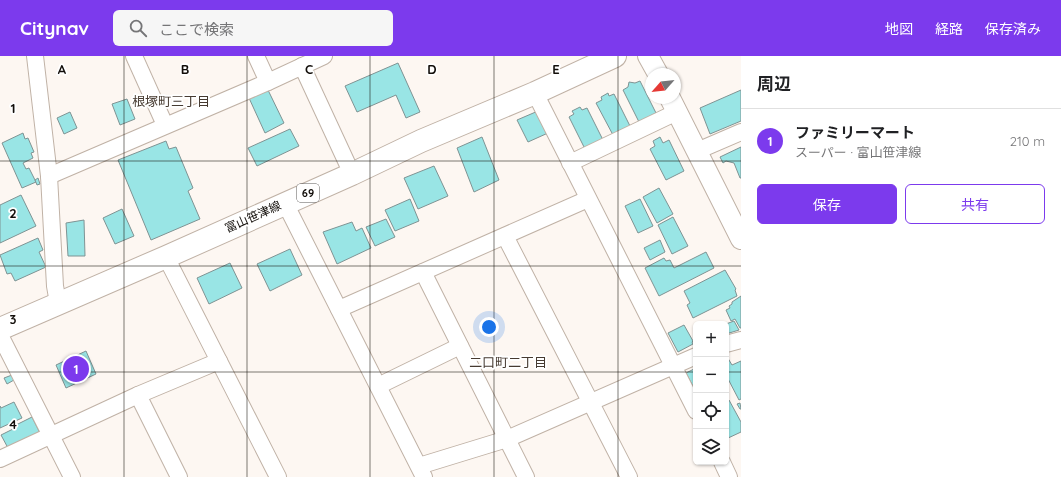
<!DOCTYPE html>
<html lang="ja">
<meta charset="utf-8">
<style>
body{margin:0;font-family:Quicksand,"Noto Sans JP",sans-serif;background:#f6f6f6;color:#202124}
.controls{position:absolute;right:12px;bottom:12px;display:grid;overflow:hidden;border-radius:6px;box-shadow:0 1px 3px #0004}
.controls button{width:36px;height:36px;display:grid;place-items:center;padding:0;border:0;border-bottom:1px solid #e0e0e0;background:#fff;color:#202124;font:20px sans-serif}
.compass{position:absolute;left:645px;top:12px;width:36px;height:36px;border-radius:50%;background:#fff;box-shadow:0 1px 3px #0004;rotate:243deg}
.you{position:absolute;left:489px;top:271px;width:14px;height:14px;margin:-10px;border:3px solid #fff;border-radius:50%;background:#1a73e8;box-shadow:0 0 0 6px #1a73e833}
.badge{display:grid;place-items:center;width:26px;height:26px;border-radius:50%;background:#7c3aed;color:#fff;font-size:13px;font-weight:700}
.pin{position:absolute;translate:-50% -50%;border:2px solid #fff;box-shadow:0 1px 4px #0006}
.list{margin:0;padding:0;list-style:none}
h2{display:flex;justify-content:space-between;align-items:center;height:52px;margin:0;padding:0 16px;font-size:17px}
h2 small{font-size:13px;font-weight:400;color:#757577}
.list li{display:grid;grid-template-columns:26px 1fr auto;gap:12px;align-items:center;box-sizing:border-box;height:64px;padding:0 16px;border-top:1px solid #e0e0e0}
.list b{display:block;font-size:15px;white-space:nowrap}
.list p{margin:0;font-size:13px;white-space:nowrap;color:#757577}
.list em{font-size:13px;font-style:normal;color:#757577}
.actions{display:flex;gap:8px;padding:12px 16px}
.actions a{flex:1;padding:9px 0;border:1px solid #7c3aed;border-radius:6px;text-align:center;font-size:14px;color:#7c3aed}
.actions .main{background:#7c3aed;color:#fff}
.icon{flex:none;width:22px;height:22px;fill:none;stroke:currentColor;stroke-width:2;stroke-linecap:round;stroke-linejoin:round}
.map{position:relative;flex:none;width:741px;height:421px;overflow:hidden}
header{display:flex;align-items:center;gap:24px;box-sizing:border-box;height:56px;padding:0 20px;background:#7c3aed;color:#fff}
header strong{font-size:19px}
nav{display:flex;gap:22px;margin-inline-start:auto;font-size:14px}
.search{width:280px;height:36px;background:#f6f6f6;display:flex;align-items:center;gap:10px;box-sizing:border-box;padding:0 14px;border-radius:6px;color:#757577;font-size:15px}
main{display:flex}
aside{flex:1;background:#fff}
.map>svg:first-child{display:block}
</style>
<header>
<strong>Citynav</strong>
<div class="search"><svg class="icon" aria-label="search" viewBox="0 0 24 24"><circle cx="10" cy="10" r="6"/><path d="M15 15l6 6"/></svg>ここで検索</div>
<nav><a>地図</a><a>経路</a><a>保存済み</a></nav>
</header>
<main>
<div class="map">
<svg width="741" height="421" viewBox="0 0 741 421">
<rect width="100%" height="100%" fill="#fdf7f2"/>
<!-- building -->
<g fill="#99e5e5" stroke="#7f9393">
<path d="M398,7L420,56L406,62L396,39L357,56L345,30Z"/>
<path d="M640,25L656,57L639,66L623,34L628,31L629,26L635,27Z"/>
<path d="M268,34L284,67L265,77L249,42Z"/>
<path d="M741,34V65L710,78L700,52Z"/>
<path d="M608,37L609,40L614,38L630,70L613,79L596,47L602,44L601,41Z"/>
<path d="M127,43L135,63L120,69L112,48Z"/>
<path d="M580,51L582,54L587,52L603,84L585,93L569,61L574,58L572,55Z"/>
<path d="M538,55L548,77L528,86L517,64Z"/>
<path d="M70,56L77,72L64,78L57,62Z"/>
<path d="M290,73L299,90L257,110L248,92Z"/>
<path d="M23,77L25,83L28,82L34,96L31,97L33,102L23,107L26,113L29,112L36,126L22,132L2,87Z"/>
<path d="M482,81L499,124L474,136L457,92Z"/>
<path d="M660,81L663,87L669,84L684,115L666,124L650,93L655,90L653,85Z"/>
<path d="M166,85L169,93L176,91L193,132L188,135L200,163L151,184L118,104Z"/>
<path d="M741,91V122H740L734,107L726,105L723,107L720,101Z"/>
<path d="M434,110L448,140L418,153L404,122Z"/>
<path d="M38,122L40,128L37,129L35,124Z"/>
<path d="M659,132L673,158L657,167L643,141Z"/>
<path d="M21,139L36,170L0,187V149Z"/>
<path d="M410,143L419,165L395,175L385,154Z"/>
<path d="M640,143L653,170L638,177L625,150Z"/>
<path d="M122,153L134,180L115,188L103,162Z"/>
<path d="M673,161L688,190L672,198L658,169Z"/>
<path d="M386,163L395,181L375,190L366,171Z"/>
<path d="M84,164L85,200H68L66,167Z"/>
<path d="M352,166L356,175L362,172L371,192L337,208L323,176Z"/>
<path d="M38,182L43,194L39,196L46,211L15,225L11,217L7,218L0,199Z"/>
<path d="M660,184L665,196L650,204L644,192Z"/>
<path d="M290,193L302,219L270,235L257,208Z"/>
<path d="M706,196L714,212L659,240L645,212L664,202L666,205L670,204L674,212Z"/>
<path d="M230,207L242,232L209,248L197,222Z"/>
<path d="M725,214L736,233L735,234L737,240L693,262L687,249L690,247L684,235Z"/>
<path d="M741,240V272H740L735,263L731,265L726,254L730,252L729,250L732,248V246Z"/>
<path d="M734,265L739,274L726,278V268Z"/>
<path d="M684,269L693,285L692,286L693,288L678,296L668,277Z"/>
<path d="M86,295L96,318L66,332L56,309Z"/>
<path d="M726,299L732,309L741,305V343L739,344L726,319Z"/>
<path d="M696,312V336L686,317Z"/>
<path d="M12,319L14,324L7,328L4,322Z"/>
<path d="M729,344L741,366V376L726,383V346Z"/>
<path d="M14,346L22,362L0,372V350L1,352Z"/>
<path d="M740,347L741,353H740L737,348Z"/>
<path d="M32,361L40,377L8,392L1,379L17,371L16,369Z"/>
</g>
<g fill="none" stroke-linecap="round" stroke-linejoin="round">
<!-- minor casing -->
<g stroke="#c0b2a6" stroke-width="18">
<g id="minor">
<path d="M35,0L49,120L55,230L58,247"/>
<path d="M134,0L165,69"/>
<path d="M256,0L268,26"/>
<path d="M302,10L352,118"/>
<path d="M535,37L696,355"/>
<path d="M697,95L741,76"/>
<path d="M570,107L677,56"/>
<path d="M49,120L268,26L324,0"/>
<path d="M285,147L424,421"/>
<path d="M505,180L629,421"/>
<path d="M166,201L278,421"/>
<path d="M423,216L526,421"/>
<path d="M339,253L588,143"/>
<path d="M0,279L72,421"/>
<path d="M726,288L741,284"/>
<path d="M378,330L460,290"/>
<path d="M138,339L179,421"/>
<path d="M0,403L138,339L219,305"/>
<path d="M722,406L729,421"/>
<path d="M419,410L507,383L696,300"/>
</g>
</g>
<!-- tertiary casing -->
<g stroke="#c0b2a6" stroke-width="22">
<g id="tertiary">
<path d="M648,0L658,18"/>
<path d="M670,42L741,183"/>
</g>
</g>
<!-- primary casing -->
<g stroke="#c0b2a6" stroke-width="24">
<path id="primary" d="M0,273L166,201L352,118L421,85L535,37L615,0"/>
</g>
<!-- minor -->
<use href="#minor" stroke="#fff" stroke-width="16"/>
<!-- tertiary -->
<use href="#tertiary" stroke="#fff" stroke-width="20"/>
<!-- primary -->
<use href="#primary" stroke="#fff" stroke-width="22"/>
</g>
<!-- grid -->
<path fill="none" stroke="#120e0a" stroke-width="1" stroke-opacity="0.55" d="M124,0V421M247,0V421M370,0V421M494,0V421M618,0V421M0,105H741M0,210H741M0,316H696M726,316H741"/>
<g text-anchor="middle" stroke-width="3.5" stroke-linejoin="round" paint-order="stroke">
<!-- shield labels -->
<rect fill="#fff" stroke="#595654" stroke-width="1" x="297" y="128" width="22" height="18" rx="3"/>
<g font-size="11" font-weight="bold" fill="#120e0a">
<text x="308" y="141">69</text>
</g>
<!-- street labels -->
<g font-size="12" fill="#120e0a" stroke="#fff">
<text transform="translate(253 161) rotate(-24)" y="4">富山笹津線</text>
</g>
<!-- neighbourhood labels -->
<g font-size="13" fill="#463a30" stroke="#fff">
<text x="171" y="50">根塚町三丁目</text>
<text x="508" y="311">二口町二丁目</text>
</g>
</g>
<g font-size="13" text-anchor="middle" font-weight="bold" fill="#120e0a" stroke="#fff" stroke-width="3.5" stroke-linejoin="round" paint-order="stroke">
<text x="62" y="18">A</text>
<text x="185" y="18">B</text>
<text x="309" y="18">C</text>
<text x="432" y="18">D</text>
<text x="556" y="18">E</text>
<text x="13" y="57">1</text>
<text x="13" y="162">2</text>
<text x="13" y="268">3</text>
<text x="13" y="373">4</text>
</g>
</svg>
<div class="controls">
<button>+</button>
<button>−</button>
<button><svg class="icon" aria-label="locate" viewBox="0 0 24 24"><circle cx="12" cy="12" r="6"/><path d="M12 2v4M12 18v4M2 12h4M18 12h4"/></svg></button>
<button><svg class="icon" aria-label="layers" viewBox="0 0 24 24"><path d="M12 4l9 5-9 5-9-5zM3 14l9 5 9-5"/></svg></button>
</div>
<svg class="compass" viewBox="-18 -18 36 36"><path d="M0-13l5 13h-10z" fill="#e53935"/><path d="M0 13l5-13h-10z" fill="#757577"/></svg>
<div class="you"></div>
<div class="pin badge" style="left:76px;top:313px">1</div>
</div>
<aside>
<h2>周辺<small></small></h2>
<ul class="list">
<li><span class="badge">1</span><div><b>ファミリーマート</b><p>スーパー · 富山笹津線</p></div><em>210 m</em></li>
</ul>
<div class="actions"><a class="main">保存</a><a>共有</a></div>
</aside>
</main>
